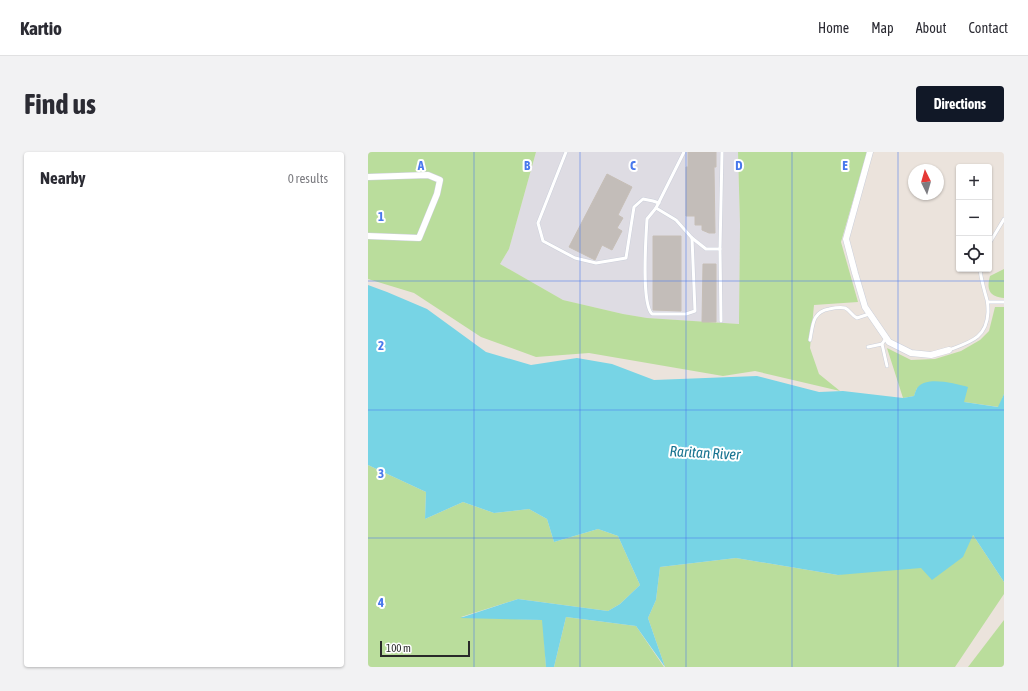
<!DOCTYPE html>
<meta charset="utf-8">
<style>
body{margin:0;font-family:"Asap Condensed",sans-serif;background:#f2f2f3;color:#2b2b33}
.controls{position:absolute;right:12px;top:12px;display:grid;overflow:hidden;border-radius:4px;box-shadow:0 1px 3px #0004}
.controls button{width:36px;height:36px;display:grid;place-items:center;padding:0;border:0;border-bottom:1px solid #e1e1e2;background:#fff;color:#2b2b33;font:20px sans-serif}
.compass{position:absolute;left:540px;top:12px;width:36px;height:36px;border-radius:50%;background:#fff;box-shadow:0 1px 3px #0004;rotate:355deg}
.scale{position:absolute;left:12px;bottom:10px;width:90px;box-sizing:border-box;padding-left:4px;border:2px solid #292929;border-top:0;font-size:11px;line-height:14px;white-space:nowrap;color:#292929;-webkit-text-stroke:3px #fff;paint-order:stroke}
.list{margin:0;padding:0;list-style:none}
h2{display:flex;justify-content:space-between;align-items:center;height:52px;margin:0;padding:0 16px;font-size:17px}
h2 small{font-size:13px;font-weight:400;color:#7c7c81}
.icon{flex:none;width:22px;height:22px;fill:none;stroke:currentColor;stroke-width:2;stroke-linecap:round;stroke-linejoin:round}
.map{position:relative;flex:none;width:636px;height:515px;overflow:hidden;border-radius:4px}
header{display:flex;align-items:center;gap:24px;box-sizing:border-box;height:56px;padding:0 20px;background:#fff;border-bottom:1px solid #e1e1e2}
header strong{font-size:19px}
nav{display:flex;gap:22px;margin-inline-start:auto;font-size:14px}
.intro{display:flex;align-items:center;justify-content:space-between;box-sizing:border-box;height:96px;padding:0 24px}
h1{margin:0;font-size:28px}
.button{padding:10px 18px;border-radius:4px;background:#111827;color:#fff;font-size:14px;font-weight:700}
main{display:flex;gap:24px;padding:0 24px}
aside{flex:1;background:#fff;border-radius:4px;box-shadow:0 1px 3px #0004}
.map>svg:first-child{display:block}
</style>
<header>
<strong>Kartio</strong>
<nav><a>Home</a><a>Map</a><a>About</a><a>Contact</a></nav>
</header>
<div class="intro"><h1>Find us</h1><a class="button">Directions</a></div>
<main>
<aside>
<h2>Nearby<small>0 results</small></h2>
<ul class="list">
</ul>
</aside>
<div class="map">
<svg width="636" height="515" viewBox="0 0 636 515">
<rect width="100%" height="100%" fill="#ebe3dc"/>
<!-- industrial -->
<path fill="#dedce3" d="M168,0H370L372,73L371,172L279,166L255,162L195,148L132,112L141,97Z"/>
<!-- green -->
<g fill="#badd9c">
<path d="M0,0H168L141,97L132,112L195,148L255,162L279,166L371,172L372,73L370,0H499L473,90L490,150L446,153L442,196L451,222L472,239L387,219L355,224L221,201L168,205L113,185L46,141L0,127Z"/>
<path d="M636,117V146C622,145 618,138 622,124Z"/>
<path d="M627,155H636V242L631,255L596,250L549,236L546,244L535,246L519,196L543,208L567,207L593,199L612,188L621,179Z"/>
<path d="M0,313L58,340L57,367L95,350L126,361L161,357L179,367L186,390L230,377L250,384L272,433L252,452L240,459L150,447L93,465L175,468L178,515H0Z"/>
<path d="M605,383L636,430V442L587,515H297L280,466L288,448L292,415L368,406L470,423Z"/>
<path d="M198,465L268,474L296,515H186Z"/>
<path d="M636,468V515H600Z"/>
</g>
<!-- water -->
<path fill="#77d4e5" d="M0,133L19,140L59,157L118,200L163,213L209,206L244,212L286,228L389,224L451,240L475,239L535,246L546,244C547,241 548,237 550,235C560,224 587,232 600,235L596,250L630,255L636,242V430L605,383L595,405L564,428L553,416L470,423L368,406L292,415L288,448L280,466L297,515L268,474L198,465L186,515H178L174,468L92,466L150,447L240,459L252,452L272,433L250,384L230,377L186,390L179,367L161,357L126,361L95,350L57,367L58,340L0,313Z"/>
<!-- building -->
<g fill="#c3bdb9" stroke="#c6beb6">
<path d="M320,0H348V15H346L347,81H341L334,78V73H327V64H318V15H320Z"/>
<path d="M239,22L264,35L250,63L255,66L249,76L254,79L244,98L234,93L227,108L201,95Z"/>
<path d="M285,84H313V159L285,158Z"/>
<path d="M335,112H348V170H334Z"/>
</g>
<g fill="none" stroke-linecap="round" stroke-linejoin="round">
<!-- lane casing -->
<g stroke="#cbcfda" stroke-width="4">
<g id="lane">
<path d="M198,0L170,71L175,89L207,106L228,111L258,106L266,55L275,47L285,49L291,51"/>
<path d="M316,0L288,56L279,67C278,85 273,151 284,162H318L327,159L324,86"/>
<path d="M288,56L308,68L324,86L338,97H352L354,0"/>
<path d="M621,92L636,67"/>
<path d="M352,97L353,169"/>
<path d="M620,150H636"/>
<path d="M518,186L514,192L519,214"/>
<path d="M442,188C445,173 444,160 461,157C466,156 472,155 477,156C482,158 484,164 489,166L501,162"/>
<path d="M500,195L514,192"/>
<path d="M581,198C602,190 619,186 620,160C620,156 620,152 619,148C616,137 613,128 612,117"/>
</g>
</g>
<!-- street casing -->
<g stroke="#cbcfda" stroke-width="7">
<g id="street">
<path d="M502,0L478,87L487,121L497,155L521,190L543,201L563,203L581,198"/>
<path d="M0,25L60,23L72,28L69,42L51,86L0,84"/>
</g>
</g>
<!-- lane -->
<use href="#lane" stroke="#fff" stroke-width="3"/>
<!-- street -->
<use href="#street" stroke="#fff" stroke-width="6"/>
</g>
<!-- grid -->
<path fill="none" stroke="#4878ec" stroke-width="1" stroke-opacity="0.55" d="M106,0V515M212,0V515M318,0V515M424,0V515M530,0V515M0,129H636M0,258H636M0,386H636"/>
<g text-anchor="middle" stroke-width="4" stroke-linejoin="round" paint-order="stroke">
<!-- water labels -->
<g font-size="15" font-style="italic" fill="#177390" stroke="#fff">
<text transform="translate(337 301) rotate(3)" y="5">Raritan River</text>
</g>
</g>
<g font-size="13" text-anchor="middle" font-weight="bold" fill="#4878ec" stroke="#fff" stroke-width="4" stroke-linejoin="round" paint-order="stroke">
<text x="53" y="18">A</text>
<text x="159" y="18">B</text>
<text x="265" y="18">C</text>
<text x="371" y="18">D</text>
<text x="477" y="18">E</text>
<text x="13" y="69">1</text>
<text x="13" y="198">2</text>
<text x="13" y="326">3</text>
<text x="13" y="455">4</text>
</g>
</svg>
<div class="controls">
<button>+</button>
<button>−</button>
<button><svg class="icon" aria-label="locate" viewBox="0 0 24 24"><circle cx="12" cy="12" r="6"/><path d="M12 2v4M12 18v4M2 12h4M18 12h4"/></svg></button>
</div>
<svg class="compass" viewBox="-18 -18 36 36"><path d="M0-13l5 13h-10z" fill="#e53935"/><path d="M0 13l5-13h-10z" fill="#7c7c81"/></svg>
<div class="scale">100 m</div>
</div>
</main>
